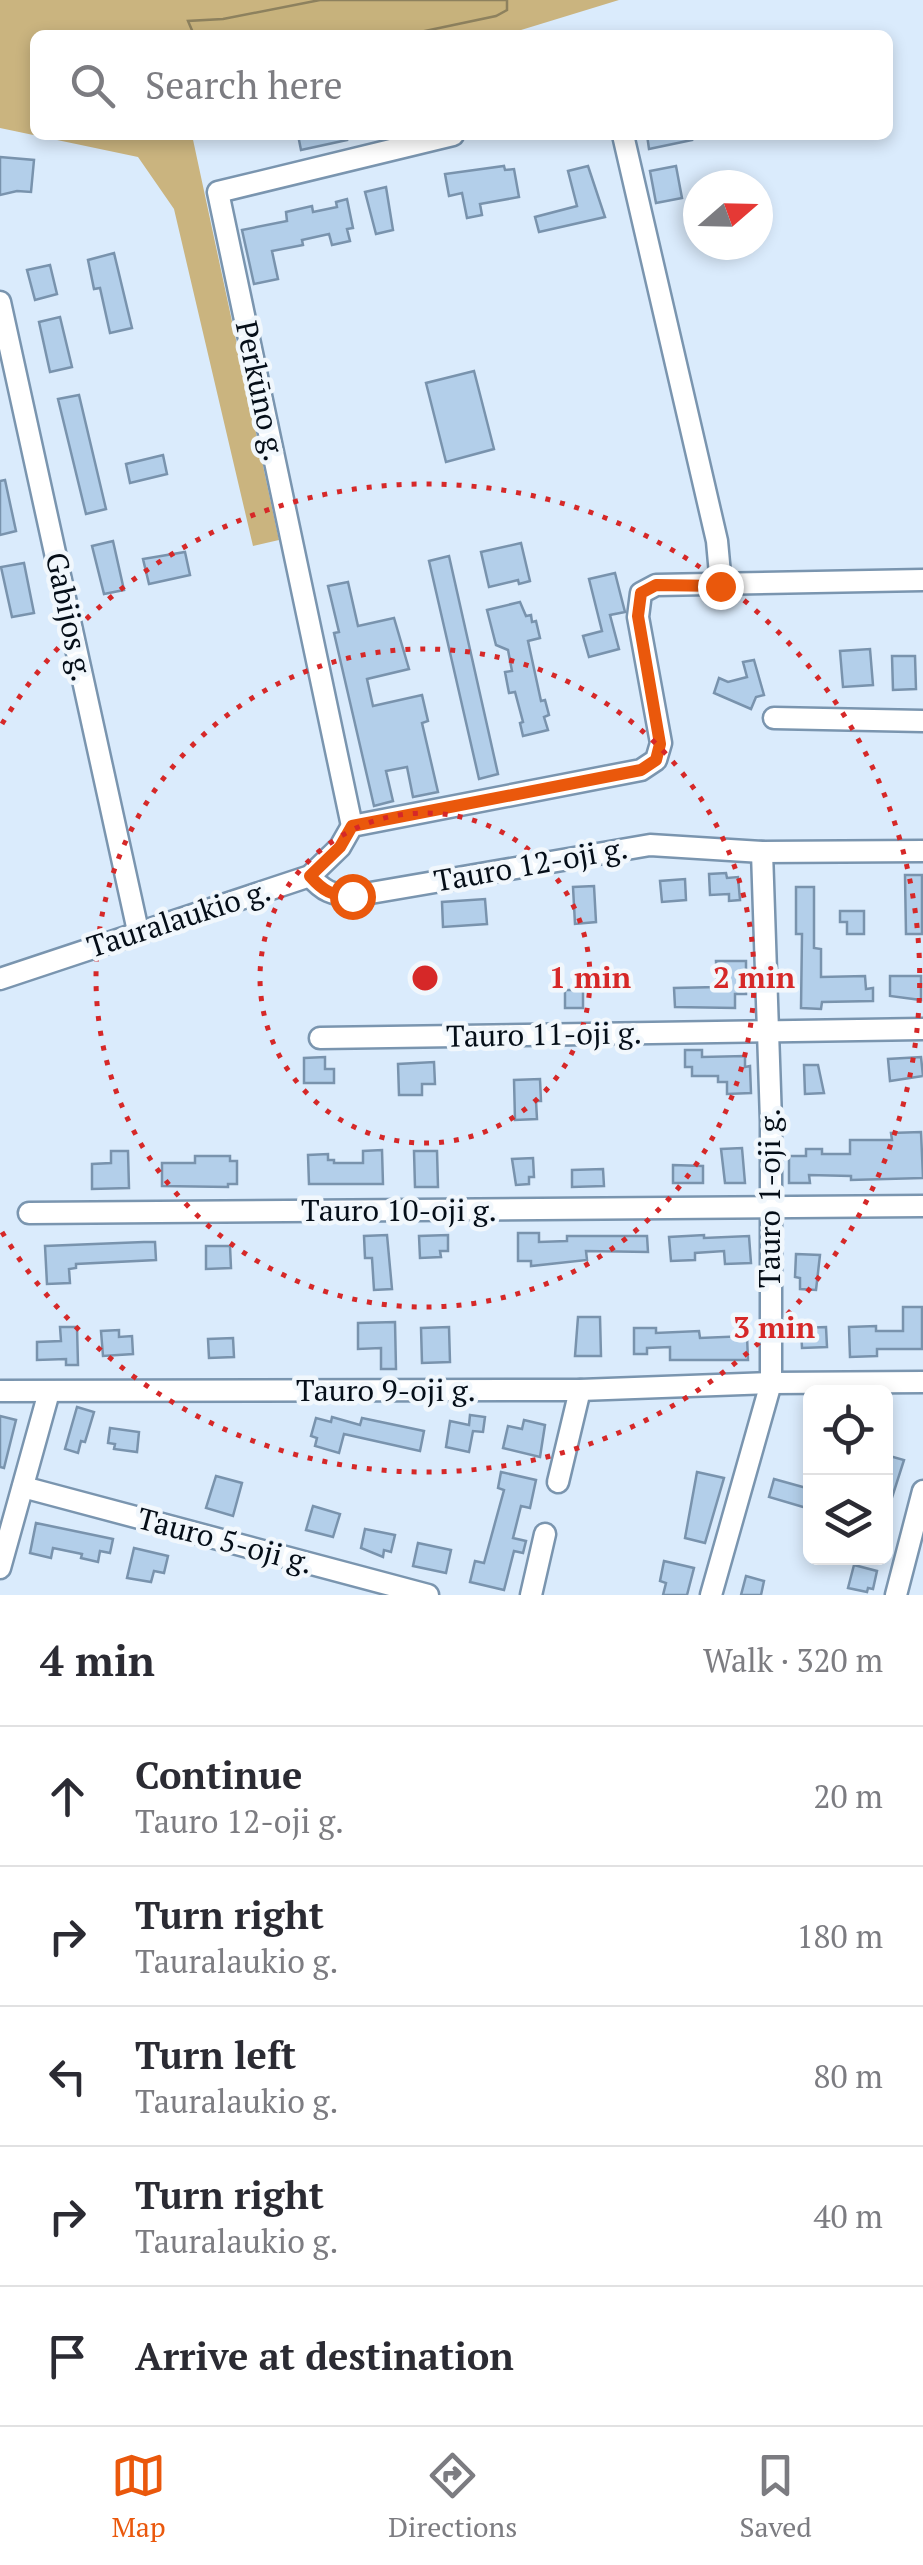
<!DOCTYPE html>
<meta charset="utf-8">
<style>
body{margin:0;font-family:"PT Serif",serif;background:#f7f7f7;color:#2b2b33}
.controls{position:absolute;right:30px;bottom:30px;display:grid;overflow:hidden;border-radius:15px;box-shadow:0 5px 15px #0003}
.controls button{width:90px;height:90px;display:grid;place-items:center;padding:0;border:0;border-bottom:2px solid #e1e1e2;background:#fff;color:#2b2b33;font:50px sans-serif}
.compass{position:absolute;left:683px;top:170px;width:90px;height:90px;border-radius:50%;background:#fff;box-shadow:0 5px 15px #0003;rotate:70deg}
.stop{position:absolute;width:30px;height:30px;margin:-22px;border:8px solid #ea580c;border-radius:50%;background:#fff}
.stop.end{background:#ea580c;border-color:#fff;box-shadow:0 2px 10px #0008}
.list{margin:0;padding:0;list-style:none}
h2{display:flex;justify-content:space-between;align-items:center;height:130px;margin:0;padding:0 40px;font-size:42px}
h2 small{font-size:32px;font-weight:400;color:#7c7c81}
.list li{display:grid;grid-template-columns:65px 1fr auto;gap:30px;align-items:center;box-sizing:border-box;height:140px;padding:0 40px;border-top:2px solid #e1e1e2}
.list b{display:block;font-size:38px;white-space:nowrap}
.list p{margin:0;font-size:32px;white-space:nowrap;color:#7c7c81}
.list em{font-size:32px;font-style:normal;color:#7c7c81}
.icon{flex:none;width:55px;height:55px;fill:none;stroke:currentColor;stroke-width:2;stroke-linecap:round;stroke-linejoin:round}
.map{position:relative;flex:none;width:923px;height:1595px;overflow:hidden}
.search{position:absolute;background:#fff;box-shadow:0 5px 15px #0003;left:30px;right:30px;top:30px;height:110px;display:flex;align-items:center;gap:25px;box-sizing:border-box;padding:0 35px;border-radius:15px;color:#7c7c81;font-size:38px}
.sheet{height:830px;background:#fff}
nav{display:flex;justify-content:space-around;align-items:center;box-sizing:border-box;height:140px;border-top:2px solid #e1e1e2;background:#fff;font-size:28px;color:#7c7c81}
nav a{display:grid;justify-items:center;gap:5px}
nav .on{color:#ea580c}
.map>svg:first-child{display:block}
</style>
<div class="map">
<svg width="923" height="1595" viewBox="0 0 923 1595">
<rect width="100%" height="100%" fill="#daebfc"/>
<!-- forest -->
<g fill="#cab47f">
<path d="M0,0H320L223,19L189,21L194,35H164L162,30L131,31L128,35H35V135H192L279,540L253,546L174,209L138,157L0,128Z"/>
<path d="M507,0H619L505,35H406L496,16L507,10Z"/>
</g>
<!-- water -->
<path fill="#c7b27c" stroke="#8d815e" stroke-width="2.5" d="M320,0H507V10L496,16L406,35H194L188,21L223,19Z"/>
<!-- building -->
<g fill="#b3cfea" stroke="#7993ad" stroke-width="2.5">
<path d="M298,135H346L347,140L301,150Z"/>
<path d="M647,135H691L692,140L649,149Z"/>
<path d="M0,157L34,160L31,192L17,191L0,195Z"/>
<path d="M504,166L505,170L514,169L519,197L480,204L482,215L467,218L462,193L449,196L445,174Z"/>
<path d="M588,166L605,217L539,232L535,217L577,206L568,171Z"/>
<path d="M676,166L682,198L656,203L650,171Z"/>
<path d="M386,187L393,230L376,234L365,192Z"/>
<path d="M347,199L353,228L347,229L350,241L332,245L329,234L302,240L303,245L272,251L278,279L254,284L242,230L287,221L286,212L312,206L313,212L337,207L336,202Z"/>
<path d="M114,253L132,328L110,333L100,288L94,289L88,260Z"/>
<path d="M50,265L57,294L35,300L27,270Z"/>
<path d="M60,317L72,367L50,372L39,322Z"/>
<path d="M474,371L494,449L446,462L426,383Z"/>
<path d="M79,395L106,509L86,514L58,399Z"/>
<path d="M163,455L167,474L130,483L126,464Z"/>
<path d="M5,480L16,531L0,535V481Z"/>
<path d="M113,541L124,590L104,594L92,546Z"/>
<path d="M521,543L530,581L519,584L518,580L489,587L481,552Z"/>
<path d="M185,552L190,575L149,584L143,559Z"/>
<path d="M449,556L498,774L479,779L429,561Z"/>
<path d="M24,563L34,613L12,617L1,567Z"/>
<path d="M615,573L625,612L610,615L619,649L589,657L583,636L602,631L589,579Z"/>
<path d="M348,582L358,626L394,618L409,669L367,679L373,706L422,695L428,721L422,723L438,792L413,797L407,767L386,771L393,801L374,806L334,633L339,632L328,586Z"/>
<path d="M520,602L526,616L531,615L532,622L536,621L540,638L528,641L541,701L545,700L549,715L544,717L548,730L523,736L520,723L523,722L515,692L509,693L505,672L512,671L508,650L496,645L487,610Z"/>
<path d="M870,649L873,685L843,687L840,651Z"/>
<path d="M892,656H915L916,689L893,690Z"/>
<path d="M754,660L764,695L756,697L751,709L714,693L719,678L728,682L747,677L743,662Z"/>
<path d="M726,873L727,878L738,877L740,900L729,901V894L710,895L709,874Z"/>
<path d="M905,875H922V934H906Z"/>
<path d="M685,879L686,900L662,902L660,881Z"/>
<path d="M594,886L596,922L575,924L573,887Z"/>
<path d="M796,887H814V948L821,949V977L865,976L866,989L873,988V1001L822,1002L821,1009L801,1008L802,934H796Z"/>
<path d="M485,899L487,924L443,927L442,902Z"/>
<path d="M840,911H864V934H847V922H840Z"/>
<path d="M716,961H746V994H735V1008L675,1007L674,988L717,987Z"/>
<path d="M890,976H921V1000L890,996Z"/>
<rect x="565" y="990" width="18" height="18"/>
<path d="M685,1050H702V1057L745,1056V1067L750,1066L751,1093L727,1094V1082H718V1076H692V1067H685Z"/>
<path d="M325,1057V1069H334V1083H304V1058Z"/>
<path d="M921,1057L923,1076L890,1081L888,1059Z"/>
<path d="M434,1062L435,1084H422V1095H399L398,1064Z"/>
<path d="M804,1065H818L824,1093L805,1094Z"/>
<path d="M540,1079L541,1101H536L537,1119L515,1120L514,1080Z"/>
<path d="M921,1132L923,1178L851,1180V1176L809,1175L810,1183H789V1156H806V1149H822V1154H850V1140H892L891,1133Z"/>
<path d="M742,1148L745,1183H725L721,1149Z"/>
<path d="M382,1150L383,1184H309L308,1155L328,1154V1160H334V1163H363V1151Z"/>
<path d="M111,1151H128L129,1188L92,1189V1164L111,1163Z"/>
<path d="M414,1151H437L438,1187H415Z"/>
<path d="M195,1156H230V1161H237V1184H228V1187L162,1186V1163H195Z"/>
<path d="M533,1158L534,1177H529V1184L516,1185L512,1159Z"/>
<path d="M673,1165L703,1166V1183H673Z"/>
<path d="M603,1169L604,1186L572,1187V1170Z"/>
<path d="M518,1233H539V1242L567,1241V1236H647L648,1252L586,1251L587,1260L531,1266V1261H518Z"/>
<path d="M387,1235L392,1289L374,1290L372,1258H365L364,1236Z"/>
<path d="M448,1235V1251H440L441,1257L420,1258L419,1236Z"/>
<path d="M704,1235V1238L749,1236L751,1263L725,1264L724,1251L695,1253V1260L671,1261L669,1237Z"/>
<path d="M144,1242H155L156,1260L76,1264V1268L69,1269L70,1283L47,1284L45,1246Z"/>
<path d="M206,1246H230L231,1268L206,1269Z"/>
<path d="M796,1254L820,1255L816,1290L800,1289V1278L795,1277Z"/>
<path d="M903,1307H922V1349H877V1356L850,1357L849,1327L876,1326V1331H903Z"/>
<path d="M578,1317H600L601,1356H575Z"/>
<path d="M395,1322L396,1369H381V1348L358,1349V1323Z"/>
<path d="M60,1327H77L78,1365H66V1359L37,1360V1342L61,1341Z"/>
<path d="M449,1327L450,1362L422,1363L421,1328Z"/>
<path d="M826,1327L827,1347L802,1348L801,1328Z"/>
<path d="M634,1328H656V1333L699,1331L700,1338L747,1336L748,1360H670V1347L647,1348V1354H634Z"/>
<path d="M119,1330V1337L132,1336L133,1354L103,1356L101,1331Z"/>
<path d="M233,1338L234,1357L209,1358L208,1339Z"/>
<path d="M77,1407L94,1412L85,1442L81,1441L78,1453L65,1449Z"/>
<path d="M470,1415L485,1417L483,1432L473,1431L469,1452L446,1447L450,1421L469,1425Z"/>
<path d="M0,1416L16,1420L4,1468L0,1467Z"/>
<path d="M332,1417L360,1425L362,1418L424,1431L420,1451L344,1434L339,1453L315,1446L317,1438L311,1436L316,1418L331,1422Z"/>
<path d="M524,1420L545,1425L540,1457L503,1448L508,1426L522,1429Z"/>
<path d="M110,1428L139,1432L137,1452L114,1449L115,1444L108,1443Z"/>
<path d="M886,1455L904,1460L889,1507L886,1506Z"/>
<path d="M501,1472L536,1480L530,1508L521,1506L513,1538L526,1541L523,1553L514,1551L504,1590L470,1582L475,1561L484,1563L504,1490L498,1488Z"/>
<path d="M697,1472L724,1478L705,1543L685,1538Z"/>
<path d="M216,1476L242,1483L233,1516L206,1508Z"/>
<path d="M774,1479L810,1489V1509L769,1497Z"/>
<path d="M313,1506L340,1514L333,1537L306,1530Z"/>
<path d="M36,1523L113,1539L110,1553L100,1551L98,1562L81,1558L82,1554L53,1548L51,1558L30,1553Z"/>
<path d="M365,1529L395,1535L391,1552L384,1550L383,1557L361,1548Z"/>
<path d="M418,1543L451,1550L446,1573L413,1566Z"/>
<path d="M134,1548L168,1556L164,1573L154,1571L151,1582L127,1578Z"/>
<path d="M664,1561L694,1568L687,1595H663L666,1583L660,1581Z"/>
<path d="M854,1565L877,1571L873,1589L868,1588L867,1592L848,1588Z"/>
<path d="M746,1576L764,1581L761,1595H741Z"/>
</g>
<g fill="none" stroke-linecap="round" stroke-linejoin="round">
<!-- minor casing -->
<g stroke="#7a95af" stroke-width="25">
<g id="minor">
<path d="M623,135L717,541L721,585"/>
<path d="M0,302L138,931"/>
<path d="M774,718L923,721"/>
<path d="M352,826L218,192L453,135"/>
<path d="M310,876C323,891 332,895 353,896L650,845L762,852L923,851"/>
<path d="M0,979L310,876L340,847L352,826L641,770L656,760L661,743L638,617L641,593L656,585L923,580"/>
<path d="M320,1038L923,1029"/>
<path d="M29,1213L923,1206"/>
<path d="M0,1391L580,1390L771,1383L923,1382"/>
<path d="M558,1482L580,1390"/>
<path d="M23,1487L428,1595"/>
<path d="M0,1568L49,1392"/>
<path d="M531,1595L545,1534"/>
<path d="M711,1595L771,1383V1121L762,852"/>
<path d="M896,1595L923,1491"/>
</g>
</g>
<!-- minor -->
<use href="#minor" stroke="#fff" stroke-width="20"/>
</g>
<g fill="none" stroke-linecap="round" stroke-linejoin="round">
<!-- route -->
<path stroke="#ea580c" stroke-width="12" d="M352,896C332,896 323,891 310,876L340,847L352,826L641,770L656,760L660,744L638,616L641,593L656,585L720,586"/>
</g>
<!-- distance rings -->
<g fill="none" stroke="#d62828" stroke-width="5" stroke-dasharray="5 10">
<circle cx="425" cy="978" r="165"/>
<circle cx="425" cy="978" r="329"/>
<path d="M2 724A494 494 0 1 1 2 1232"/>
</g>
<g text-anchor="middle" stroke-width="9" stroke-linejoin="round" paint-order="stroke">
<!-- street labels -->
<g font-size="30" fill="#050e18" stroke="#f1f7fc">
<text transform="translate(260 391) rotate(78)" y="10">Perkūno g.</text>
<text transform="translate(69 617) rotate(78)" y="10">Gabijos g.</text>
<text transform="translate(531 865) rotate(-10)" y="10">Tauro 12-oji g.</text>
<text transform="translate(179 919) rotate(-18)" y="10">Tauralaukio g.</text>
<text transform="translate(544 1035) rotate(-1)" y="10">Tauro 11-oji g.</text>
<text transform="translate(770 1198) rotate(-90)" y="10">Tauro 1-oji g.</text>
<text x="399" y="1221">Tauro 10-oji g.</text>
<text x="386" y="1401">Tauro 9-oji g.</text>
<text transform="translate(225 1541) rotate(15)" y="10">Tauro 5-oji g.</text>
</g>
</g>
<circle cx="425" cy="978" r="15" fill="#d62828" stroke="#f1f7fc" stroke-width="5"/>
<g font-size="30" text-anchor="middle" font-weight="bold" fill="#d62828" stroke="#f1f7fc" stroke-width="9" stroke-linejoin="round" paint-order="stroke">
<text x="590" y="988">1 min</text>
<text x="754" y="988">2 min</text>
<text x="774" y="1338">3 min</text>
</g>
</svg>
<div class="controls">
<button><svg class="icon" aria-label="locate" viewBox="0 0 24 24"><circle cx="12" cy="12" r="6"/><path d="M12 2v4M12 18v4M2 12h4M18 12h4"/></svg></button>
<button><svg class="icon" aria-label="layers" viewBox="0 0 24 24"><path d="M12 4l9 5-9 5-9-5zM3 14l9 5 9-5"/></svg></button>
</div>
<svg class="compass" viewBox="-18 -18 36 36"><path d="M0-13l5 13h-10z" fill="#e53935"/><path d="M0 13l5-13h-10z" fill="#7c7c81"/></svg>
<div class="stop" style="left:352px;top:896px"></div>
<div class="stop end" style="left:720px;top:586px"></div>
<div class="search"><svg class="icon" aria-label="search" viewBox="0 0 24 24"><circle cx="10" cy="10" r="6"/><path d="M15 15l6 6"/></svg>Search here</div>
</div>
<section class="sheet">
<h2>4 min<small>Walk · 320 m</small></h2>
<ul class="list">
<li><svg class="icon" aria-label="ahead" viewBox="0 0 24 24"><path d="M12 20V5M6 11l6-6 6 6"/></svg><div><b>Continue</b><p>Tauro 12-oji g.</p></div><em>20 m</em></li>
<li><svg class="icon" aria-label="right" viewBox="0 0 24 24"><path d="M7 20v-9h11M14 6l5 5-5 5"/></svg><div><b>Turn right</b><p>Tauralaukio g.</p></div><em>180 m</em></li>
<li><svg class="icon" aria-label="left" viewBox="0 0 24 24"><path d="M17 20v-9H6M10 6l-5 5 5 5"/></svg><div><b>Turn left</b><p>Tauralaukio g.</p></div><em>80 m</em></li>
<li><svg class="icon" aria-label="right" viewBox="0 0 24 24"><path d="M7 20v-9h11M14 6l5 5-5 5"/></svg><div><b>Turn right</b><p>Tauralaukio g.</p></div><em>40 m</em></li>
<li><svg class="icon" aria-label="arrive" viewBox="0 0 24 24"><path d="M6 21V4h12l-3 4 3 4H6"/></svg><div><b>Arrive at destination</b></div></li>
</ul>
</section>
<nav>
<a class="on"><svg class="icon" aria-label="map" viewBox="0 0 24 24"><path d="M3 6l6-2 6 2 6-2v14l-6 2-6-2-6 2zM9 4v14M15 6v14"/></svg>Map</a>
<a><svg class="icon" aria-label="directions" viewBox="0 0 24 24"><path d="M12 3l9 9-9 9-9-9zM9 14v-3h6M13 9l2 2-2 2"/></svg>Directions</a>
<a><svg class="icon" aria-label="saved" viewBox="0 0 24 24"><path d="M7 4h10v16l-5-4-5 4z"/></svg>Saved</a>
</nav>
